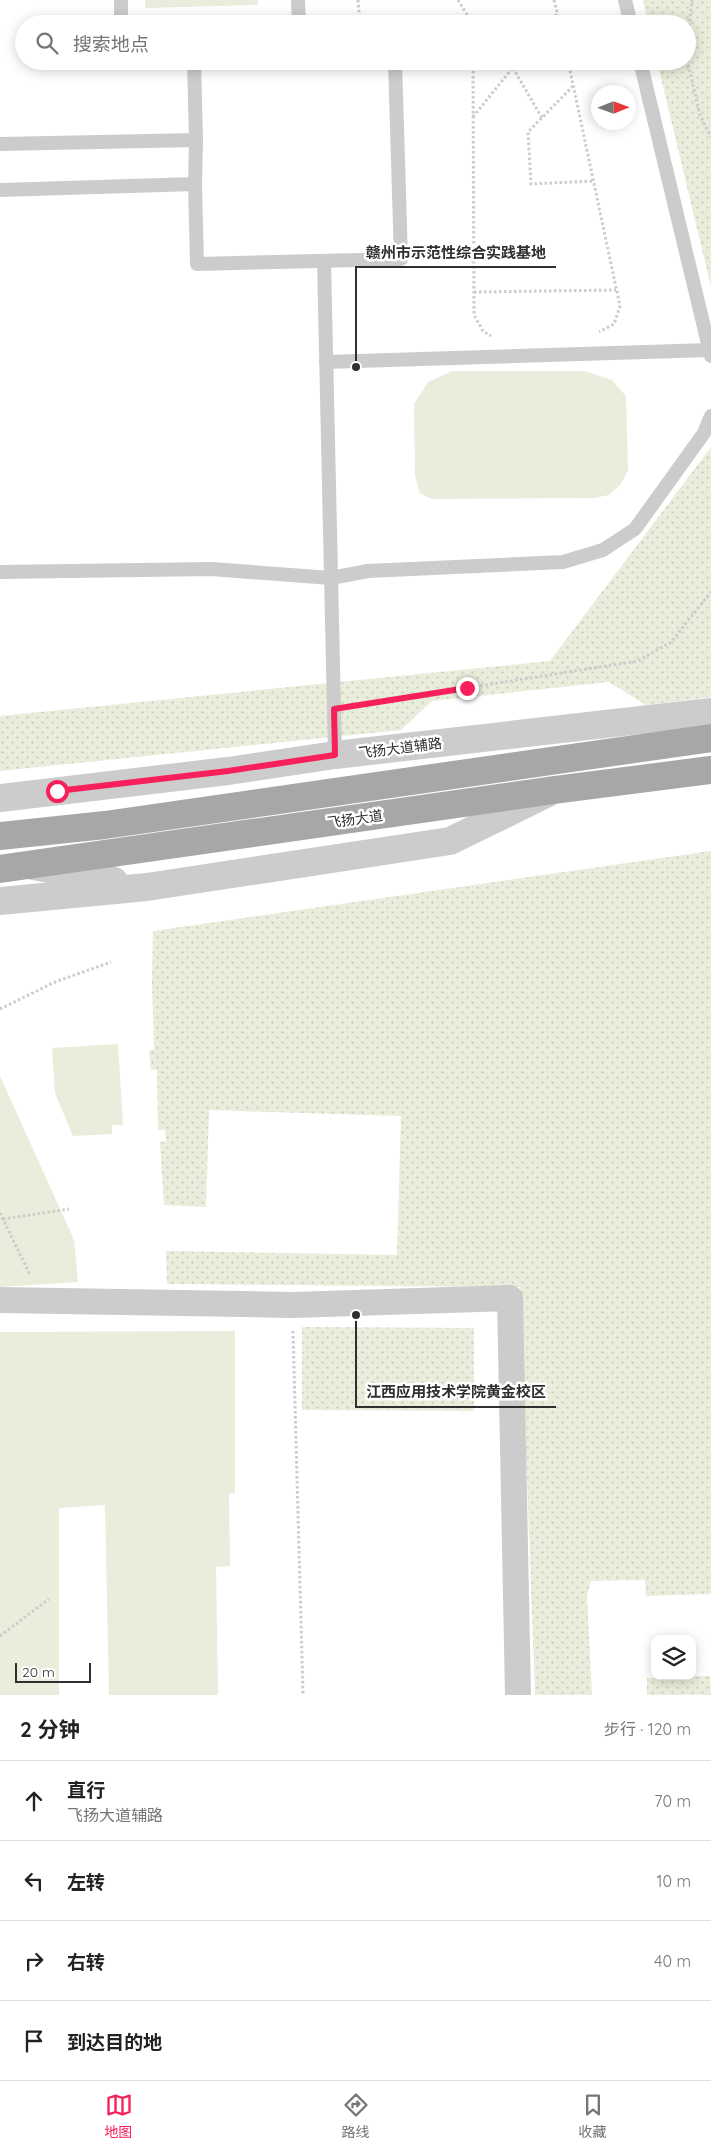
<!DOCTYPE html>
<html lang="zh">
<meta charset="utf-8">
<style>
body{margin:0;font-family:Quicksand,"Noto Sans SC",sans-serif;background:#f2f2f2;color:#222}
.controls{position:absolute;right:15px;bottom:15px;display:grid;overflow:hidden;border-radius:10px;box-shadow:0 2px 12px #0003}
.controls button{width:45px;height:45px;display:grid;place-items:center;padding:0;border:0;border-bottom:1px solid #e0e0e0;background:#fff;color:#222;font:25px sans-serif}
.compass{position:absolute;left:591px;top:85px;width:45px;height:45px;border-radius:50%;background:#fff;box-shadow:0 2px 12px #0003;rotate:89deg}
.scale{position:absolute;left:15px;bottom:12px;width:76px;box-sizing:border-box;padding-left:5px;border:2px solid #2f2f2f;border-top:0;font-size:14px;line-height:18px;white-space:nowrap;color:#2f2f2f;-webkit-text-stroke:4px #fff;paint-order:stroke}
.stop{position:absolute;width:15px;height:15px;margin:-11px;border:4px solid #f7205a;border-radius:50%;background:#fff}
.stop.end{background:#f7205a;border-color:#fff;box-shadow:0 1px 5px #0008}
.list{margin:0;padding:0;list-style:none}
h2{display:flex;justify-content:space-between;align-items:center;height:65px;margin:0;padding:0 20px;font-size:21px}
h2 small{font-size:16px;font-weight:400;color:#767676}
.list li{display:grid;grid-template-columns:32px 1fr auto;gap:15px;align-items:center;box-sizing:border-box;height:80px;padding:0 20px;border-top:1px solid #e0e0e0}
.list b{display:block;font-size:19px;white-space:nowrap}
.list p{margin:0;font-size:16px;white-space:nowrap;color:#767676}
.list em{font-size:16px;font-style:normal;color:#767676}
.icon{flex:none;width:28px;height:28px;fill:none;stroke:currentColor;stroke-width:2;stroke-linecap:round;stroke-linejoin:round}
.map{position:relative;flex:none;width:711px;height:1695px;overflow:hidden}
.search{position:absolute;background:#fff;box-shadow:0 2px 12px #0003;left:15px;right:15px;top:15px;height:55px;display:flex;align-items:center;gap:12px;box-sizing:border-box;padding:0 18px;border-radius:28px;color:#767676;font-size:19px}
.sheet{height:385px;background:#fff}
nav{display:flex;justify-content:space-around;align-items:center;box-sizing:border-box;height:70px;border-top:1px solid #e0e0e0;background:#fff;font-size:14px;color:#767676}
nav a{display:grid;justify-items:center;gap:2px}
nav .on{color:#f7205a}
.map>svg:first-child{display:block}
</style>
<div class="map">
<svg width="711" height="1695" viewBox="0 0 711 1695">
<defs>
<pattern id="grass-dots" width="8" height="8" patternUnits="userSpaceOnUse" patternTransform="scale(1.25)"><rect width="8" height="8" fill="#e9eddb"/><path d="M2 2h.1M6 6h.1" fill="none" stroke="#c8ccbc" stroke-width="1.8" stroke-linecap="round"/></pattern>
</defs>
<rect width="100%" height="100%" fill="#fff"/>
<!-- grass -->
<g fill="url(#grass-dots)">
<path d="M643,0H711V287L657,61H687V24H648Z"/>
<path d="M711,447V697L646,705L609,682L432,701L401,730L0,771V716L550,661Z"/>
<path d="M711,851V1594L646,1596L645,1580L591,1581L587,1596L592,1695H535L520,1287L167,1284L166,1251L397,1255L401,1116L209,1110L206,1207L164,1205L160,1142L166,1141L165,1130H158L157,1070H151L149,1051L154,1049L152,982L153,931Z"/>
<path d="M302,1327L474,1328V1411L302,1410Z"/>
<path d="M710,1676L711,1695H647V1678Z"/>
</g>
<!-- garden -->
<g fill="#e9eddb">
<path d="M145,0H258V5L145,8Z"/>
<path d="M452,371H584L612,380L626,396L628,470L621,484L609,495L594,498L431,499L420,493L415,476L414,404L428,382Z"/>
<path d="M118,1044L123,1125H112V1134L73,1136L55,1093L52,1048Z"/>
<path d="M0,1076L74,1240L78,1282L0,1287Z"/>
<path d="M235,1331V1493H229L230,1566L216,1567L218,1695H109L105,1505L59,1508V1695H0V1332Z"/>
</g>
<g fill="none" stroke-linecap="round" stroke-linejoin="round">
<!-- path -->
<g stroke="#ccc" stroke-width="3" stroke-dasharray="2.5 2.5" stroke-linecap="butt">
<path d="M358,0L360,24"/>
<path d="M458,0L473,24"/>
<path d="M554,0L560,24"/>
<path d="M549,24L557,14"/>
<path d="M687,46L692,0"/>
<path d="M687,60L700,115L711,137"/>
<path d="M473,61L474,315L483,331L491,336"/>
<path d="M568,61L620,306L614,324L599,332"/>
<path d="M513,68L542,118"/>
<path d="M573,86L528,132L531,184L593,181"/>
<path d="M473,117L518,61"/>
<path d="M474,292L616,290"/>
<path d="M352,706L638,661L671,642L711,592"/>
<path d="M0,1009L55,982L111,962"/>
<path d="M0,1213L30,1275"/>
<path d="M3,1219L69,1209"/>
<path d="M293,1331L303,1695"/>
<path d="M0,1636L49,1599"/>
</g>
<!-- service -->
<g stroke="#ccc" stroke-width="14">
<path d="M121,0V24"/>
<path d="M298,0L299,24"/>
<path d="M625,0L631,24"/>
<path d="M640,61L711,356"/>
<path d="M0,144L196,140L194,61"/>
<path d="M195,184L196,140"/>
<path d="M0,190L195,184L197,264L401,259L395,61"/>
<path d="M324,261L335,755"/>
<path d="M326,362L710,350"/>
<path d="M0,572L211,569L331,578L368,571L563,562L603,550L635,529L704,433L711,416"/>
</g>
<!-- minor -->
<path stroke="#ccc" stroke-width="26" d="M0,1300L293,1305L510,1298L518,1695"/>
<!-- tertiary -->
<g stroke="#ccc" stroke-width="28">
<path d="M0,798L228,771L335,755L711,712"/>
<path d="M33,866L114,881"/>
<path d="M0,901L147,887L450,841L548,793"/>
</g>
<!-- primary -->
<g stroke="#a7a7a7" stroke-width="28">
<path d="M0,836L105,825L711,738"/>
<path d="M0,869L554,790L711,770"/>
</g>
</g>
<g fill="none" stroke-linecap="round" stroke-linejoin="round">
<!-- route -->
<path stroke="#f7205a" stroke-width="6" d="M57,791L228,771L335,755L334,709L467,688"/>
</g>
<g text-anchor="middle" stroke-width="5" stroke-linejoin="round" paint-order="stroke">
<!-- street labels -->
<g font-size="14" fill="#2f2f2f" stroke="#fff">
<text transform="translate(400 748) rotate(-7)" y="5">飞扬大道辅路</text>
<text transform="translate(355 819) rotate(-8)" y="5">飞扬大道</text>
</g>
</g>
<!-- callouts -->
<path fill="none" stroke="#2f2f2f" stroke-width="2" d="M356 367L356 267H556M356 1315L356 1407H556"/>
<g fill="#2f2f2f" stroke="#fff" stroke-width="2">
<circle cx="356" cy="367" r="5"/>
<circle cx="356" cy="1315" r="5"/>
</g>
<g font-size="15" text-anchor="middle" font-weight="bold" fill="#2f2f2f" stroke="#fff" stroke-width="5" stroke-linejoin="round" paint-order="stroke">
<text x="456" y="258">赣州市示范性综合实践基地</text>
<text x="456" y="1397">江西应用技术学院黄金校区</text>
</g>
</svg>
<div class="controls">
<button><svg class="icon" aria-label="layers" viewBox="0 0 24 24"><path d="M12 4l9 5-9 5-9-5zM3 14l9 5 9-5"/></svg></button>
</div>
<svg class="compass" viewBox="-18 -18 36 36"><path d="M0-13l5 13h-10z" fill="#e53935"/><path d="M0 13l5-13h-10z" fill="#767676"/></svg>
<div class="scale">20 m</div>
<div class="stop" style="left:57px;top:791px"></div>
<div class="stop end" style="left:467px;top:688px"></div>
<div class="search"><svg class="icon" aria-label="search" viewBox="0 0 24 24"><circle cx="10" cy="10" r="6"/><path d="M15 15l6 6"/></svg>搜索地点</div>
</div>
<section class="sheet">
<h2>2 分钟<small>步行 · 120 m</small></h2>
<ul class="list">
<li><svg class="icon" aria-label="ahead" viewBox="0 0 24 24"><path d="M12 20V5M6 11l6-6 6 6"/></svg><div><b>直行</b><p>飞扬大道辅路</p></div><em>70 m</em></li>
<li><svg class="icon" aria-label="left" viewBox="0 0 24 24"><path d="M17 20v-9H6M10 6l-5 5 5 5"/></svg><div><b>左转</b></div><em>10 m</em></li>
<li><svg class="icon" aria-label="right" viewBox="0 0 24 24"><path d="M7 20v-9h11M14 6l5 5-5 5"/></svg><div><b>右转</b></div><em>40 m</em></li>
<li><svg class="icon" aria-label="arrive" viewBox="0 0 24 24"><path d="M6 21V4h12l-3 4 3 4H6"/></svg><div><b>到达目的地</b></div></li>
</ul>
</section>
<nav>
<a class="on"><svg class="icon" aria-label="map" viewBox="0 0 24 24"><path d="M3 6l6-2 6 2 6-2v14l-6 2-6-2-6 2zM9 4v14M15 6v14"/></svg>地图</a>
<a><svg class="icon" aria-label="directions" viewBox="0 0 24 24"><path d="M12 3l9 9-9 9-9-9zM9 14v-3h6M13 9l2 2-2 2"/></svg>路线</a>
<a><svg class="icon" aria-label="saved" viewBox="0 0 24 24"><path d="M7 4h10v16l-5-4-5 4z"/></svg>收藏</a>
</nav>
